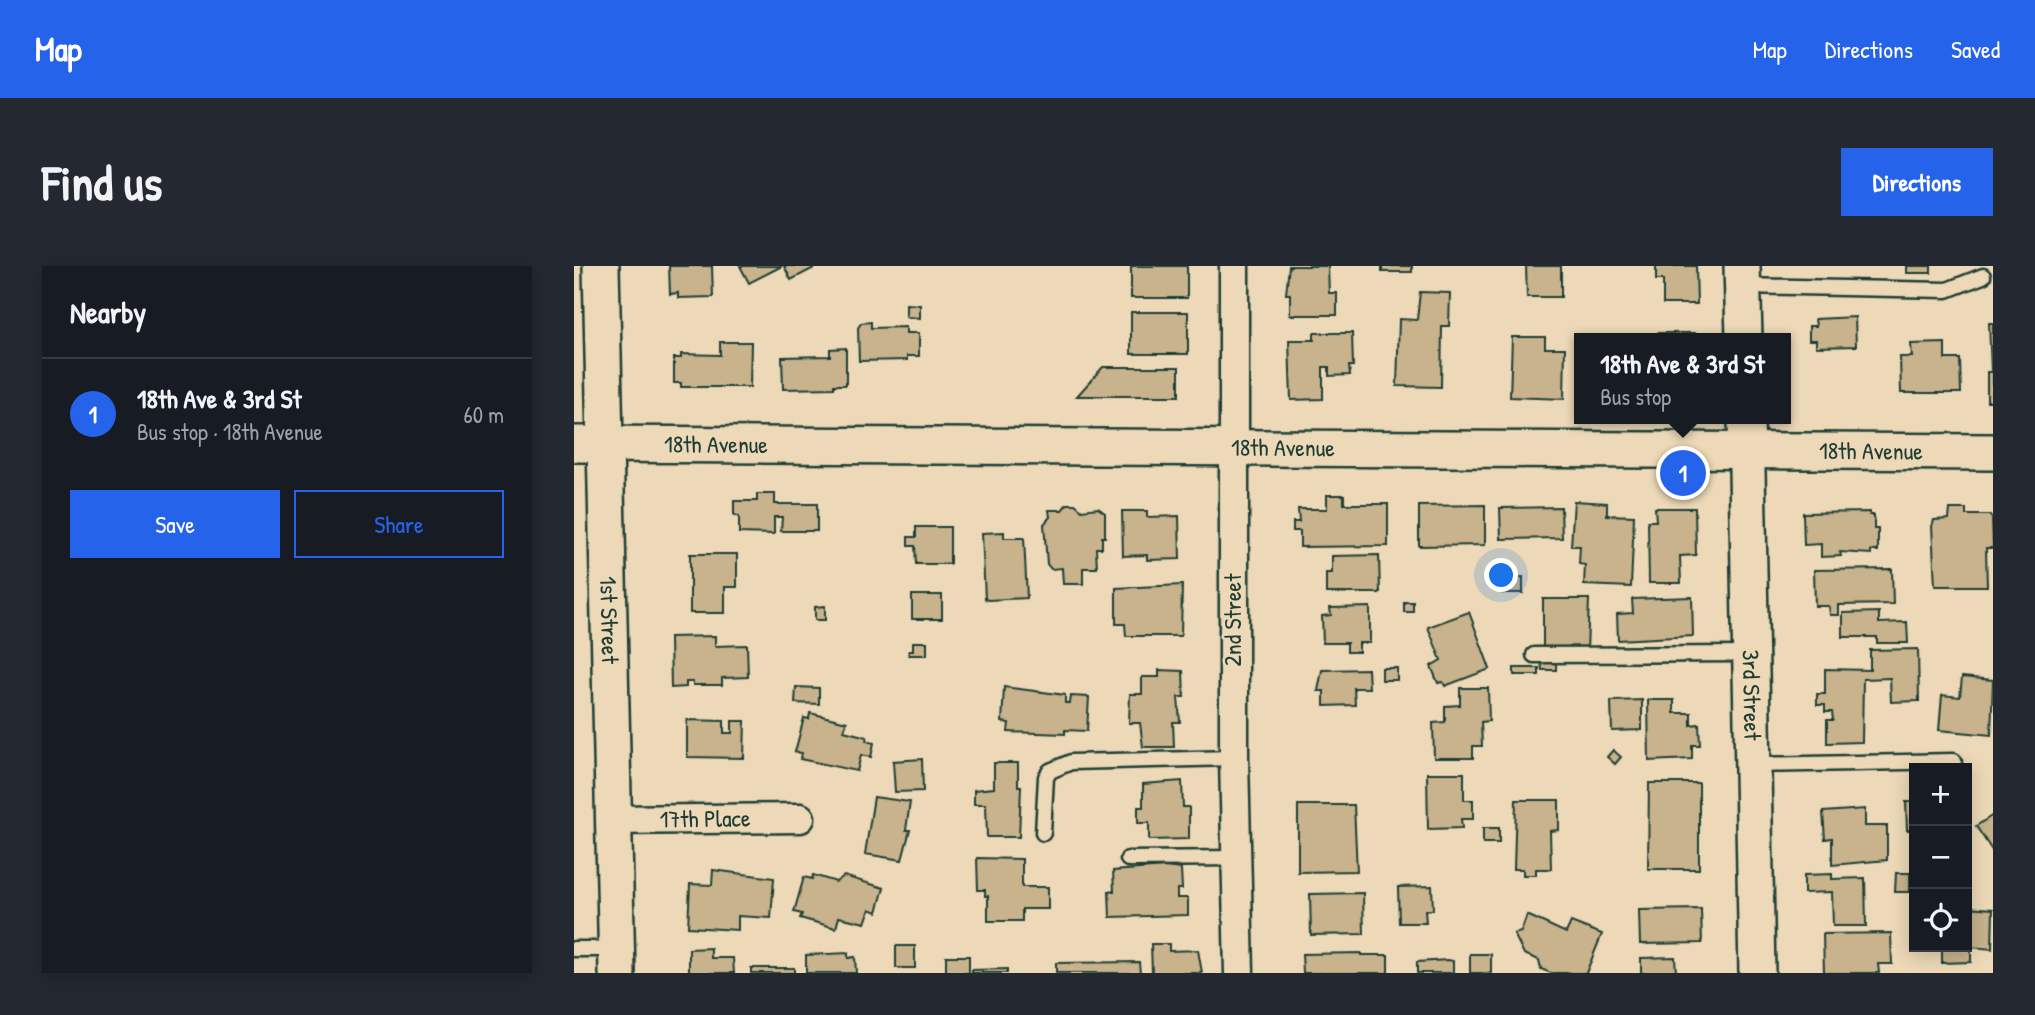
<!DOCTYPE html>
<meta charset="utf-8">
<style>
body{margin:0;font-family:"Patrick Hand",sans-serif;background:#242831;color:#f1f3f6}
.controls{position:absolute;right:21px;bottom:21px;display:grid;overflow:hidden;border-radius:0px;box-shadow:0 4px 18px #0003}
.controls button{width:63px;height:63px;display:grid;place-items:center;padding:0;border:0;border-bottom:2px solid #363941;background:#171b24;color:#f1f3f6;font:35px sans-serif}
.you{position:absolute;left:928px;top:310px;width:24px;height:24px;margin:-18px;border:5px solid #fff;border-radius:50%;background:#1a73e8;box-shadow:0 0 0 10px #1a73e833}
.badge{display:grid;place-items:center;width:46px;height:46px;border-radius:50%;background:#2563eb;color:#fff;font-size:23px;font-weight:700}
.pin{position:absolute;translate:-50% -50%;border:4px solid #fff;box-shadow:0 2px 7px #0006}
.popup{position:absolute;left:1000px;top:67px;width:217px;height:91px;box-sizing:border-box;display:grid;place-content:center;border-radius:0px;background:#171b24;filter:drop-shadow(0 2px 5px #0005);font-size:23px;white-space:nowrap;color:#9ea1a6}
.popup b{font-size:26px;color:#f1f3f6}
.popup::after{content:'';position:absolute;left:50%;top:100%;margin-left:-14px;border:14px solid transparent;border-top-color:#171b24}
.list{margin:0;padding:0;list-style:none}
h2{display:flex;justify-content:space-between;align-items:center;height:91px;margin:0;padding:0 28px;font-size:30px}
h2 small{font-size:23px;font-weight:400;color:#9ea1a6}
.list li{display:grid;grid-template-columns:46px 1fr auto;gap:21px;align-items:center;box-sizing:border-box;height:112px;padding:0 28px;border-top:2px solid #363941}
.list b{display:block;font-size:26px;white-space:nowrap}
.list p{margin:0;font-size:23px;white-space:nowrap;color:#9ea1a6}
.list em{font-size:23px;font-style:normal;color:#9ea1a6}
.actions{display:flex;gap:14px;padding:21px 28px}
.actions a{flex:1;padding:16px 0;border:2px solid #2563eb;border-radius:0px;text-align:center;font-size:24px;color:#2563eb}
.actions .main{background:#2563eb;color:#fff}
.icon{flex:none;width:38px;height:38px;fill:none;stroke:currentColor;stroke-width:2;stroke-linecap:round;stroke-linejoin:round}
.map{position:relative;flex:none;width:1419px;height:707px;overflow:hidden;border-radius:0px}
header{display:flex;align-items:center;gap:42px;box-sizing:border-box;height:98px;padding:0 35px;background:#2563eb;color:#fff}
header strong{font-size:33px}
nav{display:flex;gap:38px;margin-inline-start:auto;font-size:24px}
.intro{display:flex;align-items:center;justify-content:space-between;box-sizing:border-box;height:168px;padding:0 42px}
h1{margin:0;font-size:49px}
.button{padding:18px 32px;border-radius:0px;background:#2563eb;color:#fff;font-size:24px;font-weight:700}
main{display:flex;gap:42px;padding:0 42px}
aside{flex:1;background:#171b24;border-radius:0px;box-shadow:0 4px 18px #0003}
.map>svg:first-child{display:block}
</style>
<header>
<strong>Map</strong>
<nav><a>Map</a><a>Directions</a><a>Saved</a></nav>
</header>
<div class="intro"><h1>Find us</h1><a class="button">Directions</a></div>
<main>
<aside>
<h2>Nearby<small></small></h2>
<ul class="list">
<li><span class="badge">1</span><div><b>18th Ave &amp; 3rd St</b><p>Bus stop · 18th Avenue</p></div><em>60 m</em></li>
</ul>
<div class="actions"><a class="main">Save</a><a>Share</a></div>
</aside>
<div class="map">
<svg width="1419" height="707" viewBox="0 0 1419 707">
<rect width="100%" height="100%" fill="#edd9b7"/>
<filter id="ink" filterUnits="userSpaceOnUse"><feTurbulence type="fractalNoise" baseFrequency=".0143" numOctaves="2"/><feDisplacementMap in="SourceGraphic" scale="14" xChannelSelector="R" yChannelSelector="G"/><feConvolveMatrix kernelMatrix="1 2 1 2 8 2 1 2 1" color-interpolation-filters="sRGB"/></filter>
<g filter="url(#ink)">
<!-- building -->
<g fill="#c8b38c" stroke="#1f3d34" stroke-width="2">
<path d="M95,0H138L139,31L104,32V27L96,28Z"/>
<path d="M166,0H208L175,17Z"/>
<path d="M210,0H239L240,2L217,14Z"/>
<rect x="557" y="0" width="56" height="32"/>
<path d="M715,0H754L755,27H763V49H716V28H712Z"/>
<rect x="808" y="0" width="30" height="6"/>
<path d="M952,0H987V31H953Z"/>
<path d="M1082,0H1122L1123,38H1089V14H1082Z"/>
<rect x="1333" y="0" width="24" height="7"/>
<path d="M846,26L876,27L875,60H868L867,121L823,120L825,53L843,54Z"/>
<path d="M332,38L346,39V52L332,51Z"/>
<rect x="557" y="46" width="57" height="42"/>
<path d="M1281,51L1282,80L1242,81V74H1235V60H1242L1241,53Z"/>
<path d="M297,56V62L332,61V67H345V90H333V94L285,95L284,62L287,57Z"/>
<path d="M1415,57H1419V135H1413V106H1417Z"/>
<path d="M740,67H778L779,100H775L776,109L755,110V101H749V133L717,134L715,74H740Z"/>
<rect x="1083" y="67" width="38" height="5"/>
<path d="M938,71H971V82H991L990,133L936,131Z"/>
<path d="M146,76H177L176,121H107V117H100V92H107V88L146,89Z"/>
<path d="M1371,77V93H1386L1387,127H1327L1326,91H1338L1337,78Z"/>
<path d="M272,82V119H260V122L209,123L208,91L256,90V83Z"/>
<path d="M529,101H605V130H503Z"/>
<path d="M183,228H201V238H243V265H207L208,251H200V268L165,267V250L160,249V235H183Z"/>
<path d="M753,229H770V238H814V280L726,281V265H719V256H725L724,243H753Z"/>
<path d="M1000,235L1033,237V249L1060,250L1057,321L1010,319L1011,299L1005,298L1006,280H997Z"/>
<path d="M493,238H501L508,244L524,242L531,247V271H528V282H522L523,302H509V318H489L488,302L477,303L473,298L470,258L476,251L475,244H488Z"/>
<path d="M911,239V279L845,280V240Z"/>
<path d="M987,241L988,272L927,273L926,242Z"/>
<path d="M1081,242H1121L1122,289L1106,290L1107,317H1075L1074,255H1082Z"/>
<path d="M1376,243H1392V249H1416L1418,252L1419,282H1412L1413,320H1361L1358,260L1360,254L1375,253Z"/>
<path d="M548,245H573V251L605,250L606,293L573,294V289L549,290Z"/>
<path d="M1296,246V249H1300V263H1304V285H1297V288L1266,286L1267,290L1247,291V278L1230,279L1229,247Z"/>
<path d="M342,261H376V298H342L341,280H334V271H342Z"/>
<path d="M430,266V272H450L453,332L414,334L411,333L408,267Z"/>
<path d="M116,288H163V321H151V347H116Z"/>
<path d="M805,289L806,327H752V307H758V290Z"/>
<path d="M1318,303L1319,338L1265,339V349H1256L1255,340H1241L1240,304Z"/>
<path d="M949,311V327H928V312Z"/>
<path d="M608,319L607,370H552L551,358H542V322Z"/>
<rect x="338" y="329" width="30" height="24"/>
<path d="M1118,331L1119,370L1044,374L1043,348L1059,347L1058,333Z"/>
<path d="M969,333H1015L1013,385L969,384Z"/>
<rect x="830" y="336" width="9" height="10"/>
<path d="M251,340V354H241V341Z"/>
<path d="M796,341V377H785V386H773V377H749L748,350L757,349L756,342Z"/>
<path d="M895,346L916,403L871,420L869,416L864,417L857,400L867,394L854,361Z"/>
<path d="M1305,346V357L1333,356L1334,377H1303V371H1269V347Z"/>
<path d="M141,370V380L173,379L174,411L148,412V419H119V416H112V421L97,422L96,371Z"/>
<path d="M339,376H353V389H335V385H339Z"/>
<path d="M1344,383L1345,435L1317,436L1316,412L1289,413L1288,476L1253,477V454H1259L1258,446H1251V439H1243V428H1251V403L1296,404V384Z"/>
<path d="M967,393H982V404H968Z"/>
<rect x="808" y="402" width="15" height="12"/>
<rect x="940" y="402" width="25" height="7"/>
<path d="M794,403L795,422H780L781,439L750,440V425H744L748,404Z"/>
<path d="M585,404L609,405L610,431H604L606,456H599L600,481H569L566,457H555L556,428H568V411H585Z"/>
<path d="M1388,411L1419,414L1417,469L1365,464L1368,429L1386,431Z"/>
<path d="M222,421L245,422V438L221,437Z"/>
<path d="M430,421L491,429V437H496L497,430L515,431L513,465L491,464V468L434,466L435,457L428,456Z"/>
<path d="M886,422H914L915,455L907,456L908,480H899V492H860L859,457L871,456V440L886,439Z"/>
<path d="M1068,434V464L1038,465L1037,435Z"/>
<path d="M1074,434H1100V447H1117V459L1125,458L1126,479H1118V493L1075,495Z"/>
<path d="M236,447L273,456L270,465L293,471L292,475L300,477L297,491L287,489L283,505L226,493L228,487L221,486L230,452L235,453Z"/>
<path d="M113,454L150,455V467H158V455H171L170,492L113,491Z"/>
<path d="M1039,484L1047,491L1041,498L1033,491Z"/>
<path d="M348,493L349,525L321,526L319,495Z"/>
<path d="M420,497H444V520H447L445,571H413L412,538H400V524L420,522Z"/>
<path d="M853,507H890V534H899V553H887L888,562L854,563Z"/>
<path d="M608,515L609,541H615V573L575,574V557H564V541H569V518Z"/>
<path d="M1075,517H1125V603H1074Z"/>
<path d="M300,531L336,536L332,564H336L328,594L291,588Z"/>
<path d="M942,534H985V564L976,565L977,603H962V609H949V603H940Z"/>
<path d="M1332,536H1340V564H1333Z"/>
<path d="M724,539H780L783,605L724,606Z"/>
<path d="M1291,543V560H1313V594L1258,599V572L1251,573L1249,546Z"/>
<path d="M1419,549V586L1402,560Z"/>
<rect x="909" y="562" width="16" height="15"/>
<path d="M403,592L448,593V621H474V643H448V655H414V630H411V624H404Z"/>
<path d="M591,601L607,603L608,623H603V632H614V649L536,651L535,625H540L539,605Z"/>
<path d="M139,604L200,612L197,652L164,650V664L114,661L116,618L138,619Z"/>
<path d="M1322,607H1336V626H1321Z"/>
<path d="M1258,608V613L1291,612L1292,660H1259L1258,626L1230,627V609Z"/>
<path d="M239,609L262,616L270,610L310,622L303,646L296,643L291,657L265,651L262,662L226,652L228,648L220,646L230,611L238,613Z"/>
<path d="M858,620L859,644H851L852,657H825L824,621Z"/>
<path d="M789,627L790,668L737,669L736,628Z"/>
<path d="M1393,641L1419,643L1418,683L1397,681V696L1368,697V681H1393Z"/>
<path d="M1127,643L1128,677L1066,678L1065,644Z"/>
<path d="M953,649L992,667L997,656L1028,668L1012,707H977L967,703L965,694L950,688L940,668L947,666Z"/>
<path d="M1317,667L1318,698H1304L1305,707H1250L1249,668Z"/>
<path d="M577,678H595V685L624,684L628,707H578Z"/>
<rect x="322" y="680" width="19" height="22"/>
<path d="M137,682V692H159L160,707H115V683Z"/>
<path d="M274,687V692L281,691L282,707H232V689Z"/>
<path d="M787,687V689H814V707H729L728,688Z"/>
<rect x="896" y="688" width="21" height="19"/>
<rect x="372" y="690" width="23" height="17"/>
<path d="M1101,691L1102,707H1067V692Z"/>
<path d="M874,694L879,695V707H843V696Z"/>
<path d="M565,696L566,707H482V697Z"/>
<rect x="177" y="702" width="43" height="5"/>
<path d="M433,703V707H398V704Z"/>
</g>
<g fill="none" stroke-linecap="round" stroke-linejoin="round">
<!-- service casing -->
<g stroke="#1f3d34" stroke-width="19">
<g id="service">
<path d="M1168,20L1373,24L1409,10"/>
<path d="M960,389L1176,388"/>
<path d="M1180,499L1380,495"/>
<path d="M469,567L472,511L476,505L497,496L660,492"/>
<path d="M554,593L661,592"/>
<path d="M0,683H42"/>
</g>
</g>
<!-- minor casing -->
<g stroke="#1f3d34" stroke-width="33">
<g id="minor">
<path d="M660,0V492L665,707"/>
<path id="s1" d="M37,554L226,552"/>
</g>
</g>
<!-- tertiary casing -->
<g stroke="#1f3d34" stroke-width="40">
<g id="tertiary">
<path id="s2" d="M27,0L43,707"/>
<path d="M1168,0L1170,72"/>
<path id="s3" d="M1172,153L1183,707"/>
<path id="s4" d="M0,178L1419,186"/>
</g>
</g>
<!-- service -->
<use href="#service" stroke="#edd9b7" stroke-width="14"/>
<!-- minor -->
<use href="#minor" stroke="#edd9b7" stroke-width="28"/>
<!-- tertiary -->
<use href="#tertiary" stroke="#edd9b7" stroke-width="35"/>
</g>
</g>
<g text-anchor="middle" stroke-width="5" stroke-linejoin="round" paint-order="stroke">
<!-- street labels -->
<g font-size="24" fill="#1f3d34" stroke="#edd9b7">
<text dy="8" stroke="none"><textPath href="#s4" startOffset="142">18th Avenue</textPath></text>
<text dy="8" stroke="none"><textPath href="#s4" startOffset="709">18th Avenue</textPath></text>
<text dy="8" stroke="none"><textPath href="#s4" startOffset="1297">18th Avenue</textPath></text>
<text dy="8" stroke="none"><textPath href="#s2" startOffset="354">1st Street</textPath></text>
<text transform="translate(659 354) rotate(-90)" y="8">2nd Street</text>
<text dy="8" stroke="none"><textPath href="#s3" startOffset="276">3rd Street</textPath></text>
<text dy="8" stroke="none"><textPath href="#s1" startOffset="94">17th Place</textPath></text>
</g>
</g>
</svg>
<div class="controls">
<button>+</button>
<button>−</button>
<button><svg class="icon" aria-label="locate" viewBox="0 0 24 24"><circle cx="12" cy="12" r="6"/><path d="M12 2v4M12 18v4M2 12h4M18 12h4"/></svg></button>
</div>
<div class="you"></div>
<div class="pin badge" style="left:1109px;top:207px">1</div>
<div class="popup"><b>18th Ave &amp; 3rd St</b>Bus stop</div>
</div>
</main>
